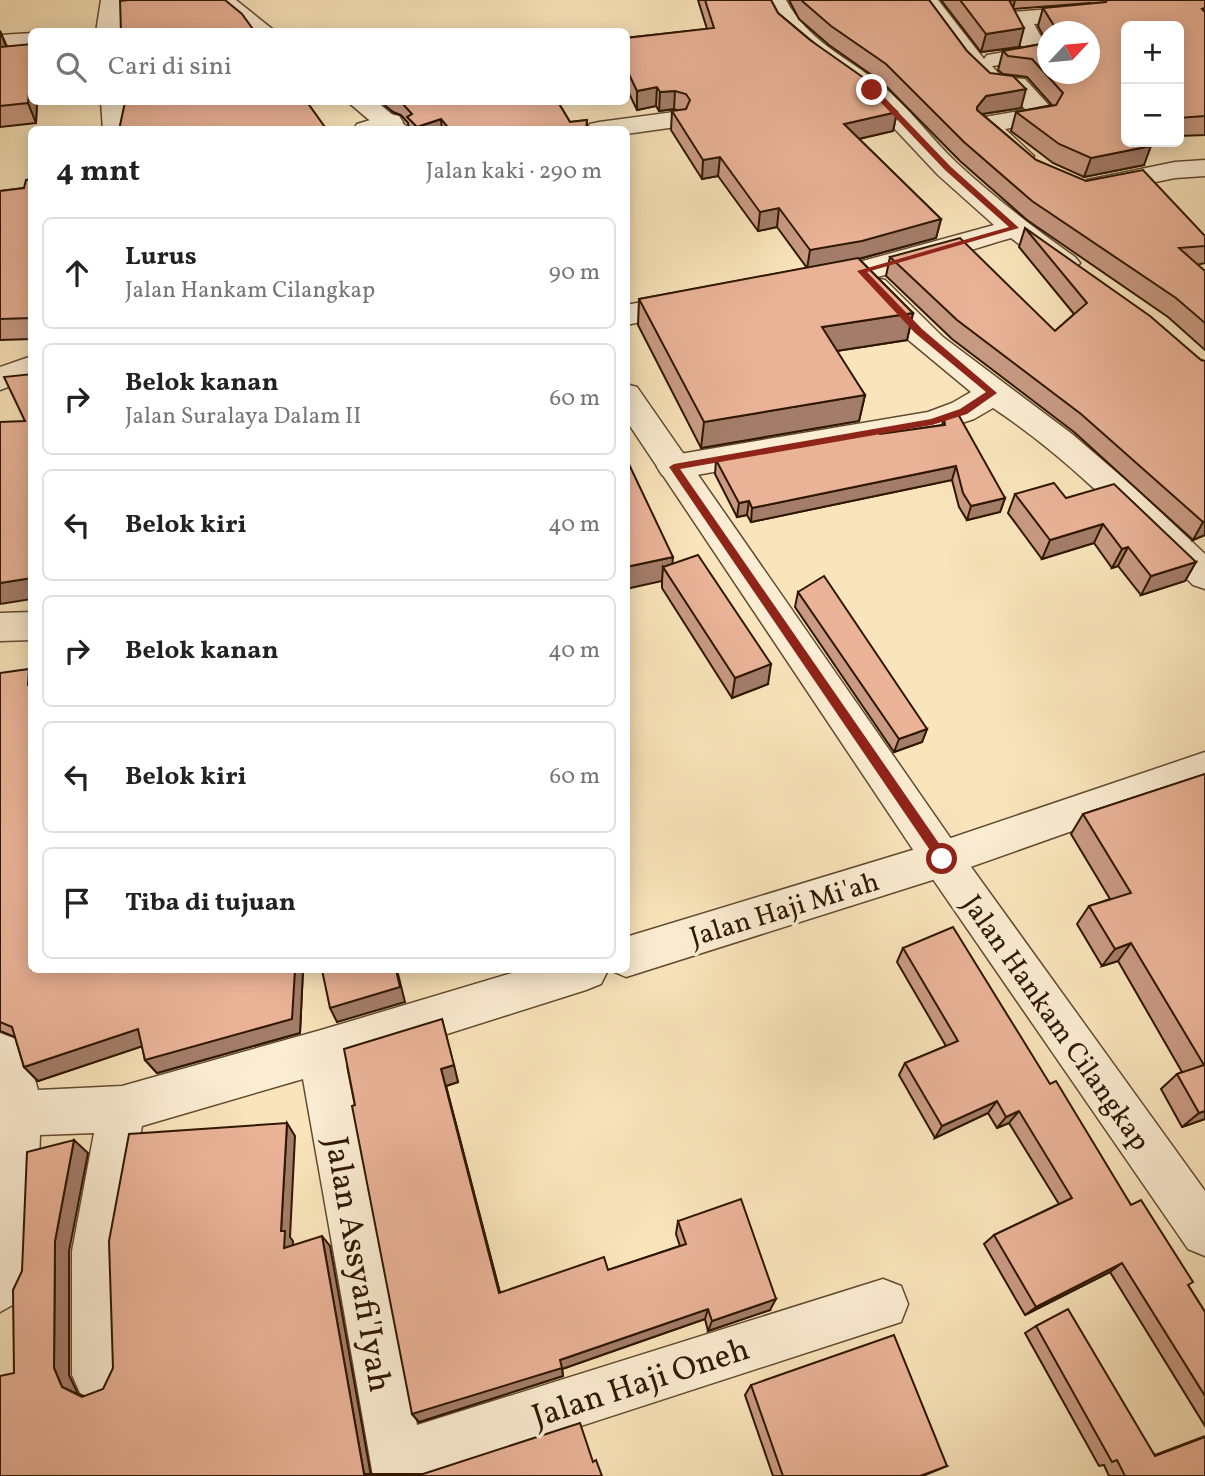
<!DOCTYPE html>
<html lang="id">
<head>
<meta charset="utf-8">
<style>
	body { margin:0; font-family:Vollkorn,serif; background:#f6f6f6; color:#222 }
	.controls { position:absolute; right:21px; top:21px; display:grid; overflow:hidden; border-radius:10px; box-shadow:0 4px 18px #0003 }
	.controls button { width:63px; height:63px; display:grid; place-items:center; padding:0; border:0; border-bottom:2px solid #e0e0e0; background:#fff; color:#222; font:35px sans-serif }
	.compass { position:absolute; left:1037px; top:21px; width:63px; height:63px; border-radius:50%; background:#fff; box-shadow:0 4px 18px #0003; rotate:64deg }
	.stop { position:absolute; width:21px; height:21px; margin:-16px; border:5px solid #8f2418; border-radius:50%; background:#fff }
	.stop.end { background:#8f2418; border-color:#fff; box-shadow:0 2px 7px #0008 }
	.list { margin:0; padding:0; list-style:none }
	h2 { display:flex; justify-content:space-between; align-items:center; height:91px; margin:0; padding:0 28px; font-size:30px }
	h2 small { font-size:23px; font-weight:400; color:#767676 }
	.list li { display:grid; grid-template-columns:46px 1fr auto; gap:21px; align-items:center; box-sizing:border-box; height:112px; margin:0 14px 14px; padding:0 14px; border:2px solid #e0e0e0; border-radius:10px }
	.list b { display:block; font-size:26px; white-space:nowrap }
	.list p { margin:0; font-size:23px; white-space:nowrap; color:#767676 }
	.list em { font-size:23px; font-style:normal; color:#767676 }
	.icon { flex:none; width:38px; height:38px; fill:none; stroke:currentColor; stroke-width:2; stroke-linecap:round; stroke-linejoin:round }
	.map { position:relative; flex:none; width:1205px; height:1476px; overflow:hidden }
	.search { position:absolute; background:#fff; box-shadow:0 4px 18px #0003; left:28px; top:28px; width:602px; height:77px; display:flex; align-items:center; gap:18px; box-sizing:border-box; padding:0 24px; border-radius:10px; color:#767676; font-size:26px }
	.panel { position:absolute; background:#fff; box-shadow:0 4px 18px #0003; left:28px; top:126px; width:602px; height:847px; border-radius:10px }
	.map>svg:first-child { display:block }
</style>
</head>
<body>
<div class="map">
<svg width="1205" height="1476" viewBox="0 0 1205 1476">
	<rect width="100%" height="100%" fill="#f9e4bb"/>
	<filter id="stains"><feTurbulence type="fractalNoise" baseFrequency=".00286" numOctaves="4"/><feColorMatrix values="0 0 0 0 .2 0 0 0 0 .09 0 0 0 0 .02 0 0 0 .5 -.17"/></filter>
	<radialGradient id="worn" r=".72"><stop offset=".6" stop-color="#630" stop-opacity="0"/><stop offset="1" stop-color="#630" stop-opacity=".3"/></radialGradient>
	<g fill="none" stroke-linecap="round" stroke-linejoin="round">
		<defs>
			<g id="minor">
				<path d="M762,0H786C808,41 845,56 880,84C909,107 931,139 958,164C995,198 1034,228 1075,257L1080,263L1075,269C1051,276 1029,251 1011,238C971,249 841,294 808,286L803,279L808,272L859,262L994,225L938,175L863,95L809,57L778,30Z"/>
				<path d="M914,0H938L984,59L987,55L1023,49L1007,19L1013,12L1091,6L1100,8L1103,13L1100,18L1091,20L1034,24L1048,49L1047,59L992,66L1002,77L1025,79L1055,112L1050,121L1005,129L1034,156L1031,162C1010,167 985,144 974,127L979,118L1026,110L1009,92L987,90L965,68Z"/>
				<polygon points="32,33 32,47 0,49 0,35"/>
				<polygon points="674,112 683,114 687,120 683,126 626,134 626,130 586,130 590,124 599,122"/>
				<polygon points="390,114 399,116 403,122 399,128 353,130 357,124"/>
				<polygon points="1205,160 1205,176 1175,178 1097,194 1087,192 1083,186 1087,180 1097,178 1175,162"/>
				<path d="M875,278L885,280L943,337L1072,434L1136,489L1205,554V589L1193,585C1130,522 1067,457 993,408L974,419L932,433L674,479L662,475L657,467L662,459L674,455L928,412L952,403L971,392L906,338L865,294L860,287L865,280Z"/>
				<polygon points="690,293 701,296 705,303 701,310 626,325 626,305"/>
				<polygon points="32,612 32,640 0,641 0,613"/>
				<polygon points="1205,752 1205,784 942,877 626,977 610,970 626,970 626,937 942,841"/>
				<polygon points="522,970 608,970 601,984 586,990 346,1066 417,1425 883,1279 901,1286 908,1304 901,1322 427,1476 373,1476 303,1079 142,1126 120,1251 124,1375 116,1393 98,1401 80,1393 72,1375 72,1251 94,1133 40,1135 35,1280 27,1297 0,1312 0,1033 24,1042 38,1090 122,1086 321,1030"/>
			</g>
			<g id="tertiary">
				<polygon points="101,0 125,0 120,32 96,32"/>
				<polygon points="209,0 236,0 276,32 248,32"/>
				<polygon points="101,102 127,102 129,130 103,130"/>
				<polygon points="348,102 377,102 411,130 381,130"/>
				<polygon points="32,356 32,378 0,390 0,367"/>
				<polygon points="626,384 637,387 956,846 1205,1191 1205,1256 1188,1249 928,872 626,420"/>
			</g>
		</defs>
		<!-- minor casing -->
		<use href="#minor" stroke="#624a2f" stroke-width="3"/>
		<!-- tertiary casing -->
		<use href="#tertiary" stroke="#624a2f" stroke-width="3"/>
		<!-- minor -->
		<use href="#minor" fill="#fbedd3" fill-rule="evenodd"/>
		<!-- tertiary -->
		<use href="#tertiary" fill="#fbedd3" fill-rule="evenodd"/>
	</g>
	<!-- wall -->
	<g fill="#c99a83" stroke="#2f1700" stroke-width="2">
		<polygon points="698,0 771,0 778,13 897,112 893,131 859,139 941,219 936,238 859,259 913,313 907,340 836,351 865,395 859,421 701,448 638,325 639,299 807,268 777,227 758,231 718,176 702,179 671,130 672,111 677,110 674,109 659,111 656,106 637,110 626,87 626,38 707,29"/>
		<polygon points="789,0 929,0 967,51 1021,108 982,114 1036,160 1205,236 1205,263 1197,265 1205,271 1205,350 1168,317 1027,220 960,161 883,83 829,45 799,19"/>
		<polygon points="941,0 1205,0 1205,135 1179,136 1179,26 1126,26 1126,142 1144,165 1084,177 1053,163 1011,131 1016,112 1052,105 1027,77 1003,74 998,70 1003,51 1047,43 1047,74 1089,32 1047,32 1047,43 1038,26 1043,8 1091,3 1014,9 1019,47 981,52"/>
		<polygon points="0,31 32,102 37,102 36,123 0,127"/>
		<polygon points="381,102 558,102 570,122 587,120 587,130 409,130 408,123 401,115 393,112"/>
		<polygon points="32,179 32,339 0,340 0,191 24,188"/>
		<polygon points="1025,228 1201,360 1205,361 1205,535 1193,540 1074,432 952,339 886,276 890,257 1055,331 1074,314 1019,247"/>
		<polygon points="944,419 1005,498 1000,512 967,520 959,507 952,480 751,522 747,515 737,517 715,474 716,460 942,425"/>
		<polygon points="626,458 672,564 768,684 732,698 662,588 662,581"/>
		<polygon points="1015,494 1066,498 1196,562 1185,581 1141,595 1118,566 1112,568 1094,543 1042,559 1008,513"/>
		<polygon points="798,592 927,729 922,742 894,752 795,607"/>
		<polygon points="0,673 32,970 303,970 300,1033 157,1073 145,1060 142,1046 38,1081 24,1067 15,1037 0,1031"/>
		<polygon points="1205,774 1205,1119 1182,1127 1161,1089 1177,1074 1182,1072 1118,961 1102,966 1077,924 1089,906 1110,899 1071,834 1083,814"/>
		<polygon points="903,948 1050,1084 1131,1205 1188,1285 1205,1312 1205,1426 1110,1272 1025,1315 984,1244 994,1235 1059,1204 1009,1123 997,1128 988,1113 935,1138 899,1075 905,1063 946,1046 897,962"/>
		<polygon points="442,1019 458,1082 446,1086 500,1293 608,1270 680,1246 676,1234 678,1221 770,1310 708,1331 705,1319 562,1369 563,1376 419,1422 412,1414"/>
		<polygon points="1036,1326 1155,1455 1205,1436 1205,1476 1109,1476 1104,1465 1099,1466 1025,1333"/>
		<polygon points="751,1385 947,1466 923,1476 773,1476 745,1395"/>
	</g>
	<!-- shaded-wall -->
	<g fill="#a47d6a" stroke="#2f1700" stroke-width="2">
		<polygon points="1009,0 1015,0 1013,9"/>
		<polygon points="1024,28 1019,47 981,52 986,34"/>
		<polygon points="0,31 8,51 0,53"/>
		<polygon points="32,60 32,102 37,102 36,123 28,103"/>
		<polygon points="657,87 656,106 637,110 637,91"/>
		<polygon points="1026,89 1021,108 982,114 972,125 977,107 986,96"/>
		<polygon points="675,91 674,109 659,111 660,92"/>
		<polygon points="897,112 893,131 841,143 844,124"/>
		<polygon points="441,119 442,130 417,130 417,127"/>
		<polygon points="1151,146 1144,165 1084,177 1091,158"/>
		<polygon points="720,157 718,176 702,179 703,160"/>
		<polygon points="779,208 777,227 758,231 760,212"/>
		<polygon points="941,219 936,238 858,259 807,269 810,250"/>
		<polygon points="913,313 907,340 817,354 822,327"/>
		<polygon points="865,395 859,421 701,448 704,422"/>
		<polygon points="956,466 952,480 751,522 752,508"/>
		<polygon points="1005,498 1000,512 967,520 971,506"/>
		<polygon points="749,501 747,515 737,517 739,503"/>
		<polygon points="1205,521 1205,535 1193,540 1203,522"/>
		<polygon points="1103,524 1094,543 1042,559 1050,540"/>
		<polygon points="1128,547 1118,566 1112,568 1122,549"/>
		<polygon points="673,557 671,579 663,567 662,581 626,589 626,567"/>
		<polygon points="1196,562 1185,581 1141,595 1151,576"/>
		<polygon points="32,578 32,599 0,604 0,583"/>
		<polygon points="771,664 768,684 732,698 735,678"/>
		<polygon points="29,669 32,673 32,692 28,685"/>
		<polygon points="927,729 922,742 894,752 899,739"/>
		<polygon points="1131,943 1118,961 1102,966 1115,949"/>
		<polygon points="295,970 303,970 300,1033 157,1073 145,1060"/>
		<polygon points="396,970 397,970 405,1002 337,1022 330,1008"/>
		<polygon points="138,1029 149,1044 38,1081 24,1067"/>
		<polygon points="454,1065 458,1082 446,1086 503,1304 441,1069"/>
		<polygon points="997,1101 988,1113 935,1138 942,1126"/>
		<polygon points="1019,1111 1009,1123 997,1128 1006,1117"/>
		<polygon points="1205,1111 1205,1119 1182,1127 1199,1113"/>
		<polygon points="287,1123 295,1136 290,1237 293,1241 292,1258 284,1248 281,1231"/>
		<polygon points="74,1140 88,1153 69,1251 69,1375 78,1394 97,1403 62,1387 54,1368 55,1241"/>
		<polygon points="322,1236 330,1246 371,1476 364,1474"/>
		<polygon points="1122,1263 1110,1272 1025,1315 1036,1307"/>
		<polygon points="776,1299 770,1310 708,1331 712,1321"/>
		<polygon points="708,1309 705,1319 562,1369 563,1376 419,1422 412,1414 560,1360"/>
	</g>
	<!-- building -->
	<g fill="#eab398" stroke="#2f1700" stroke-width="2">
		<polygon points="128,0 225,0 242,14 255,32 121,32 120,1"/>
		<polygon points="705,0 771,0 778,13 810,40 864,78 897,112 844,124 941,219 862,241 810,250 779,208 760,212 720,157 703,160 672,111 686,109 690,100 686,94 675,91 660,92 657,87 637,91 626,68 626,38 714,28"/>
		<polygon points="801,0 929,0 967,51 990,73 1013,76 1026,89 986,96 977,107 977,110 1036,160 1086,181 1143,170 1205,236 1205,246 1179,248 1205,271 1205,323 1176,298 1032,201 964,142 886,64 831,26"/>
		<polygon points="960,0 1009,0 1024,28 986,34"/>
		<polygon points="1107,0 1205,0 1205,8 1202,9 1205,12 1205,116 1179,118 1179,26 1126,26 1126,142 1147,142 1151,146 1091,158 1059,144 1016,112 1056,105 1063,93 1032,59 1008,56 1003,51 1047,43 1047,74 1089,74 1089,32 1055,32 1056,29 1043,8 1106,2"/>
		<polygon points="32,44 32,60 28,103 0,106 0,47"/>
		<polygon points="125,102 307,102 327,130 119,130"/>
		<polygon points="401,102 558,102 570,122 587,120 586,130 450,130 441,119 417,127 407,117 412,114"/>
		<polygon points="32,179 32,318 0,319 0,191 24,188 26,180"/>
		<polygon points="1025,228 1150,316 1201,360 1205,361 1205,521 1203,522 1081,414 957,320 890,257 960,238 1055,331 1087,303"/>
		<polygon points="858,258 913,313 822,327 865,395 704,422 639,299"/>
		<polygon points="32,374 32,578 0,583 0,422 25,421 4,377"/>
		<polygon points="958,414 1005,498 971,506 963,493 956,466 752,508 749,501 739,503 716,460 878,432 880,434 945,425 944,419"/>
		<polygon points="626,458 673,557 626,567"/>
		<polygon points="1054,483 1066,498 1114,484 1196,562 1151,576 1128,547 1122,549 1103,524 1050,540 1015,494"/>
		<polygon points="698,555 771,664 735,678 663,567"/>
		<polygon points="824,576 927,729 899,739 798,592"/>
		<polygon points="29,669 28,685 32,685 32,970 295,970 292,1019 145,1060 138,1029 24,1067 12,1027 0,1022 0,673"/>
		<polygon points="1205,774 1205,1111 1199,1113 1177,1074 1204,1065 1131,943 1115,949 1089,906 1131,893 1083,814"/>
		<polygon points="953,927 1050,1084 1056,1081 1131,1205 1141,1200 1193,1282 1188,1285 1205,1312 1205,1396 1122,1263 1036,1307 994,1235 1072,1198 1019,1111 1006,1117 997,1101 942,1126 905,1063 958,1041 903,948"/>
		<polygon points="322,970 396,970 400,987 330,1008"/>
		<polygon points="442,1019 454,1065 441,1069 499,1293 604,1257 608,1270 686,1244 678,1221 741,1199 776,1299 712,1321 708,1309 560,1360 562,1368 412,1414 352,1106 355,1105 344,1049"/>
		<polygon points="287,1123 281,1231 285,1231 284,1248 322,1236 364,1474 423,1474 580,1423 593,1462 596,1460 602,1476 0,1476 0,1376 14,1373 13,1290 22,1271 27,1152 74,1140 55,1241 54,1368 62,1387 82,1397 103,1389 113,1368 109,1241 129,1134"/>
		<polygon points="1068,1309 1155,1456 1205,1437 1205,1476 1125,1476 1117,1460 1112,1462 1036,1326"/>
		<polygon points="894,1335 947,1466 920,1476 783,1476 751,1385"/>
	</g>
	<!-- route -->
	<polygon fill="#8f2418" points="870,88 875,88 951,167 1019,228 867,272 922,329 997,393 967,414 932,425 680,469 947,855 948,859 942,864 938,862 669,467 674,464 931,419 960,409 986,392 915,333 857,271 1009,227 945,170 870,91"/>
	<g text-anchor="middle" stroke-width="7" stroke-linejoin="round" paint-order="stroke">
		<!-- street labels -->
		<g font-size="28" fill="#2f1700" stroke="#fbedd3">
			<text transform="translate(784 908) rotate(-17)" y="10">Jalan Haji Mi'ah</text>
			<text transform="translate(1057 1022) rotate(55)" y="10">Jalan Hankam Cilangkap</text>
		</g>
		<!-- near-street labels -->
		<g font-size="33" fill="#2f1700" stroke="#fbedd3">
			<text transform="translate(360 1264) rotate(80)" y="12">Jalan Assyafi'Iyah</text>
			<text transform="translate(640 1381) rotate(-18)" y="12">Jalan Haji Oneh</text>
		</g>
	</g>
	<rect width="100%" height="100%" filter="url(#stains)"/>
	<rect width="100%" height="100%" fill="url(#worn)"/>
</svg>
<div class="controls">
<button>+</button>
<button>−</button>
</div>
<svg class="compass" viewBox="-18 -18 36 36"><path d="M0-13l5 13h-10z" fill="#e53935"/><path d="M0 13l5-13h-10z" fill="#767676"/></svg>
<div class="stop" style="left:942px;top:859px"></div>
<div class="stop end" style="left:872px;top:90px"></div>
<div class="search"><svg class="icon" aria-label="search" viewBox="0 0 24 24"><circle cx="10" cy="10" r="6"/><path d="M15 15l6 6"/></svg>Cari di sini</div>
<section class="panel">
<h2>4 mnt<small>Jalan kaki · 290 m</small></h2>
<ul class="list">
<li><svg class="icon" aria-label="ahead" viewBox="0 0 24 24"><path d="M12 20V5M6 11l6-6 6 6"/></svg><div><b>Lurus</b><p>Jalan Hankam Cilangkap</p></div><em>90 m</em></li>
<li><svg class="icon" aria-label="right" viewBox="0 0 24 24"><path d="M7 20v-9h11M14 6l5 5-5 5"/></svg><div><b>Belok kanan</b><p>Jalan Suralaya Dalam II</p></div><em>60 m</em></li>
<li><svg class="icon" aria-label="left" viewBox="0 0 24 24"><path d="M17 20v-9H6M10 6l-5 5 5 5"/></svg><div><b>Belok kiri</b></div><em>40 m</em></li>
<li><svg class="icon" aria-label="right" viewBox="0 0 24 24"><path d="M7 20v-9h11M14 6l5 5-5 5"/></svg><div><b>Belok kanan</b></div><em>40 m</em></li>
<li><svg class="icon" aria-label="left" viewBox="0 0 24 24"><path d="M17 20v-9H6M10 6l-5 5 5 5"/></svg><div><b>Belok kiri</b></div><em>60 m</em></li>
<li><svg class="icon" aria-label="arrive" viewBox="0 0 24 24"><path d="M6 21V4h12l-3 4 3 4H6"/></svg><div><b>Tiba di tujuan</b></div></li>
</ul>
</section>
</div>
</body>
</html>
